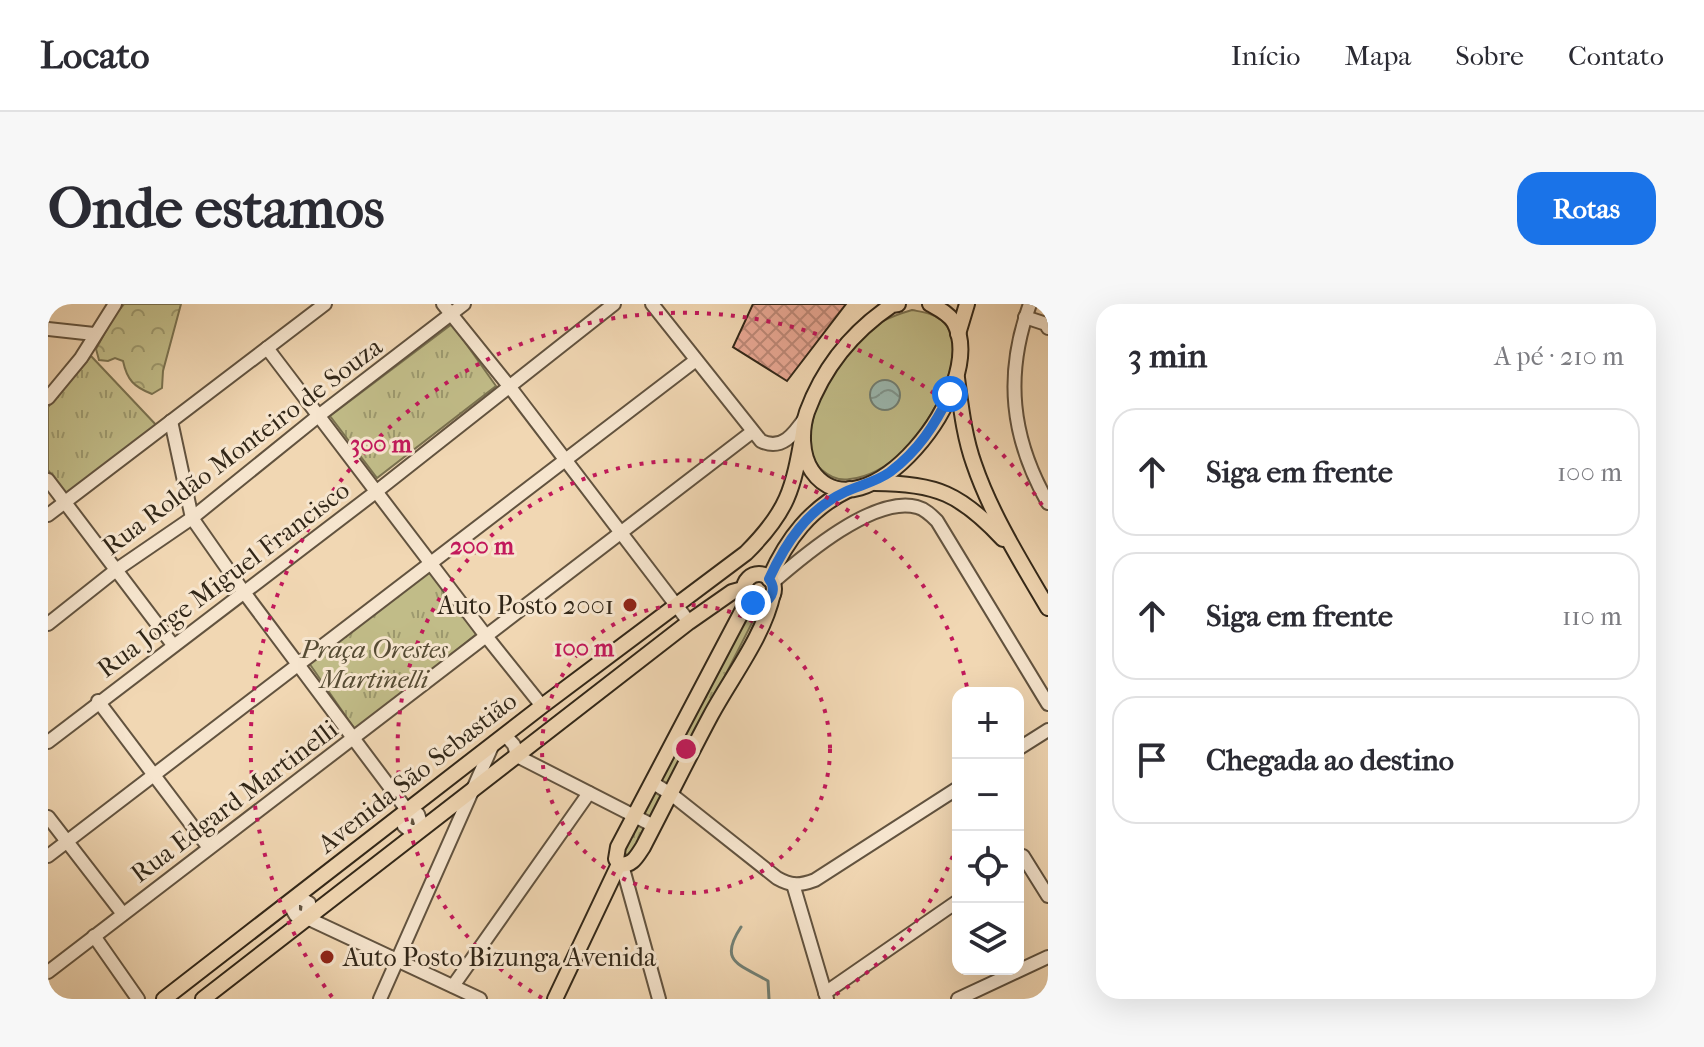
<!DOCTYPE html>
<html lang="pt">
<head>
<meta charset="utf-8">
<style>
	body { margin:0; font-family:"IM FELL French Canon",serif; background:#f7f7f7; color:#2b2b33 }
	.controls { position:absolute; right:24px; bottom:24px; display:grid; overflow:hidden; border-radius:16px; box-shadow:0 8px 32px #0002 }
	.controls button { width:72px; height:72px; display:grid; place-items:center; padding:0; border:0; border-bottom:2px solid #e1e1e2; background:#fff; color:#2b2b33; font:40px sans-serif }
	.stop { position:absolute; width:24px; height:24px; margin:-18px; border:6px solid #1a73e8; border-radius:50%; background:#fff }
	.stop.end { background:#1a73e8; border-color:#fff; box-shadow:0 2px 8px #0008 }
	.list { margin:0; padding:0; list-style:none }
	h2 { display:flex; justify-content:space-between; align-items:center; height:104px; margin:0; padding:0 32px; font-size:34px }
	h2 small { font-size:26px; font-weight:400; color:#7c7c81 }
	.list li { display:grid; grid-template-columns:52px 1fr auto; gap:24px; align-items:center; box-sizing:border-box; height:128px; margin:0 16px 16px; padding:0 16px; border:2px solid #e1e1e2; border-radius:24px }
	.list b { display:block; font-size:30px; white-space:nowrap }
	.list em { font-size:26px; font-style:normal; color:#7c7c81 }
	.icon { flex:none; width:44px; height:44px; fill:none; stroke:currentColor; stroke-width:2; stroke-linecap:round; stroke-linejoin:round }
	.map { position:relative; flex:none; width:1000px; height:695px; overflow:hidden; border-radius:24px }
	header { display:flex; align-items:center; gap:48px; box-sizing:border-box; height:112px; padding:0 40px; background:#fff; border-bottom:2px solid #e1e1e2 }
	header strong { font-size:38px }
	nav { display:flex; gap:44px; margin-inline-start:auto; font-size:28px }
	.intro { display:flex; align-items:center; justify-content:space-between; box-sizing:border-box; height:192px; padding:0 48px }
	h1 { margin:0; font-size:56px }
	.button { padding:20px 36px; border-radius:24px; background:#1a73e8; color:#fff; font-size:28px; font-weight:700 }
	main { display:flex; gap:48px; padding:0 48px }
	aside { flex:1; background:#fff; border-radius:24px; box-shadow:0 8px 32px #0002 }
	.map>svg:first-child { display:block }
</style>
</head>
<body>
<header>
<strong>Locato</strong>
<nav><a>Início</a><a>Mapa</a><a>Sobre</a><a>Contato</a></nav>
</header>
<div class="intro"><h1>Onde estamos</h1><a class="button">Rotas</a></div>
<main>
<div class="map">
<svg width="1000" height="695" viewBox="0 0 1000 695">
	<defs>
		<pattern id="forest-crowns" width="20" height="18" patternUnits="userSpaceOnUse" patternTransform="scale(2)"><rect width="20" height="18" fill="#c1bc88"/><path d="M2 6a3 3 0 1 1 6 0M12 15a3 3 0 1 1 6 0" fill="none" stroke="#9d996e"/></pattern>
		<pattern id="park-tufts" width="24" height="20" patternUnits="userSpaceOnUse" patternTransform="scale(2)"><rect width="24" height="20" fill="#c1bc88"/><path d="M3 7l-1-3M5 7V3M7 7l1-3M15 17l-1-3M17 17v-4M19 17l1-3" fill="none" stroke="#9d996e"/></pattern>
		<pattern id="water-waves" width="16" height="10" patternUnits="userSpaceOnUse" patternTransform="scale(2)"><rect width="16" height="10" fill="#9bb9b1"/><path d="M0 5q4-4 8 0t8 0" fill="none" stroke="#7f968f"/></pattern>
		<pattern id="building-cross-hatch" width="8" height="8" patternUnits="userSpaceOnUse" patternTransform="scale(2)"><rect width="8" height="8" fill="#e8a793"/><path d="M0 0l8 8M0 8l8-8" fill="none" stroke="#bd8877"/></pattern>
	</defs>
	<rect width="100%" height="100%" fill="#f1d7b3"/>
	<filter id="stains"><feTurbulence type="fractalNoise" baseFrequency=".0025" numOctaves="4"/><feColorMatrix values="0 0 0 0 .2 0 0 0 0 .09 0 0 0 0 .02 0 0 0 .5 -.17"/></filter>
	<radialGradient id="worn" r=".72"><stop offset=".6" stop-color="#630" stop-opacity="0"/><stop offset="1" stop-color="#630" stop-opacity=".3"/></radialGradient>
	<!-- grass -->
	<path fill="#c1bc88" stroke="#7a7250" stroke-width="2" d="M864,6C874,8 885,9 893,16C928,44 879,124 856,147C842,160 822,173 802,175C792,177 782,173 774,166C740,134 788,54 815,30C828,18 847,11 864,6Z"/>
	<!-- forest -->
	<path fill="url(#forest-crowns)" stroke="#7a7250" stroke-width="2" d="M76,0H133L115,67L114,84L104,90C86,83 79,76 75,57L67,54L60,57L51,56L48,45L66,12Z"/>
	<!-- park -->
	<g fill="url(#park-tufts)" stroke="#7a7250" stroke-width="2">
		<polygon points="404,20 448,82 329,174 282,112"/>
		<polygon points="43,52 110,123 20,192 0,166 0,103"/>
		<polygon points="383,265 431,328 308,427 261,359"/>
		<polygon points="698,311 706,315 585,552 581,554 576,548 586,526"/>
	</g>
	<!-- water -->
	<circle fill="url(#water-waves)" stroke="#717f74" stroke-width="2" cx="837" cy="91" r="15"/>
	<g fill="none" stroke-linecap="round" stroke-linejoin="round">
		<!-- stream -->
		<path stroke="#717f74" stroke-width="3" d="M693,623C670,658 691,660 720,677L721,695"/>
	</g>
	<!-- building -->
	<polygon fill="url(#building-cross-hatch)" stroke="#322718" stroke-width="2" points="705,0 798,0 739,77 685,43"/>
	<g fill="none" stroke-linecap="round" stroke-linejoin="round">
		<defs>
			<g id="minor">
				<polyline points="395,0 461,82 641,318"/>
				<path d="M604,0L713,137C734,147 746,130 757,114"/>
				<path d="M982,0C956,71 963,134 1000,199"/>
				<polyline points="977,13 998,20 1000,24"/>
				<polyline points="0,25 46,30"/>
				<polyline points="219,44 438,332 494,402"/>
				<polyline points="0,94 33,54 67,0"/>
				<polyline points="123,117 144,214 195,287 359,506"/>
				<polyline points="0,176 125,341"/>
				<polyline points="0,211 277,0"/>
				<path d="M724,279C754,253 826,191 869,203C877,205 883,211 889,217L1000,400"/>
				<polyline points="0,320 68,266 144,214 269,113 416,0"/>
				<polyline points="50,397 161,544"/>
				<polyline points="457,431 466,441 469,452 606,522"/>
				<polyline points="0,438 329,187 566,0"/>
				<polyline points="970,445 1000,426"/>
				<path d="M605,479L623,490L729,574C743,582 751,582 767,576L910,484"/>
				<polygon points="359,506 370,510 373,519 371,527 362,527 356,522"/>
				<polyline points="0,513 75,610"/>
				<polyline points="0,552 648,56"/>
				<polyline points="970,556 975,552 1000,592"/>
				<polyline points="574,561 611,695"/>
				<polyline points="745,580 779,695"/>
				<polyline points="259,614 261,599 254,595 245,595 245,607 248,612 259,614 432,695"/>
				<polyline points="46,632 90,695"/>
				<polyline points="0,668 704,128"/>
				<polyline points="405,682 541,489"/>
				<polyline points="777,689 910,597"/>
				<polyline points="332,695 445,440"/>
				<polyline points="910,695 1000,653"/>
			</g>
			<g id="major">
				<path d="M850,0L844,1C804,28 776,62 759,108C753,126 753,151 764,167C814,239 942,85 906,18C900,9 891,5 882,0"/>
				<polyline points="910,30 919,0"/>
				<path d="M909,74C913,103 916,132 926,160C943,210 973,258 1000,304"/>
				<path d="M827,179C888,179 913,190 955,235"/>
				<circle cx="711" cy="285" r="15"/>
				<path d="M721,275C739,235 762,204 802,185"/>
				<path d="M571,560C584,563 589,552 595,543C618,499 640,454 663,411C684,372 716,332 725,289"/>
				<path d="M116,695L494,402L698,249C740,207 745,186 755,129"/>
				<polyline points="155,695 641,318 684,288 695,285"/>
				<polyline points="507,695 571,560 568,555 570,543 700,296"/>
			</g>
		</defs>
		<!-- minor casing -->
		<use href="#minor" stroke="#62533f" stroke-width="16"/>
		<!-- major casing -->
		<use href="#major" stroke="#322718" stroke-width="18"/>
		<!-- minor -->
		<use href="#minor" stroke="#f6e5ce" stroke-width="12"/>
		<!-- major -->
		<use href="#major" stroke="#f1d7b3" stroke-width="14"/>
	</g>
	<g fill="none" stroke-linecap="round" stroke-linejoin="round">
		<!-- route -->
		<path stroke="#1a73e8" stroke-width="10" d="M705,299H715C725,294 728,284 721,275C738,238 760,205 797,188C812,181 828,178 842,168C870,147 887,121 902,90"/>
	</g>
	<!-- distance rings -->
	<g fill="none" stroke="#c2185b" stroke-width="4" stroke-dasharray="4 8">
		<circle cx="638" cy="445" r="144"/>
		<path d="M909 541A288 288 0 0 1 782 694M494 694A288 288 0 1 1 920 388"/>
		<path d="M284 693A432 432 0 1 1 998 207"/>
	</g>
	<!-- markers -->
	<g fill="#8f2418" stroke="#f6e5ce" stroke-width="3">
		<circle cx="582" cy="301" r="8"/>
		<circle cx="279" cy="653" r="8"/>
	</g>
	<g text-anchor="middle" stroke-width="6" stroke-linejoin="round" paint-order="stroke">
		<!-- street labels -->
		<g font-size="26" fill="#322718" stroke="#f6e5ce">
			<text transform="translate(194 142) rotate(-37)" y="9">Rua Roldão Monteiro de Souza</text>
			<text transform="translate(175 275) rotate(-37)" y="9">Rua Jorge Miguel Francisco</text>
			<text transform="translate(369 468) rotate(-38)" y="9">Avenida São Sebastião</text>
			<text transform="translate(186 497) rotate(-37)" y="9">Rua Edgard Martinelli</text>
		</g>
		<!-- poi labels -->
		<g font-size="26" fill="#322718" stroke="#f6e5ce" text-anchor="end">
			<text x="566" y="310">Auto Posto 2001</text>
			<text x="295" y="662" text-anchor="start">Auto Posto Bizunga Avenida</text>
		</g>
		<!-- park labels -->
		<g font-size="26" font-style="italic" fill="#564c34" stroke="#f6e5ce">
			<text x="326" y="354">Praça Orestes<tspan x="326" dy="30">Martinelli</tspan></text>
		</g>
	</g>
	<circle cx="638" cy="445" r="12" fill="#c2185b" stroke="#f6e5ce" stroke-width="4"/>
	<g font-size="24" text-anchor="middle" font-weight="bold" fill="#c2185b" stroke="#f6e5ce" stroke-width="6" stroke-linejoin="round" paint-order="stroke">
		<text x="333" y="148">300 m</text>
		<text x="434" y="250">200 m</text>
		<text x="536" y="352">100 m</text>
	</g>
	<rect width="100%" height="100%" filter="url(#stains)"/>
	<rect width="100%" height="100%" fill="url(#worn)"/>
</svg>
<div class="controls">
<button>+</button>
<button>−</button>
<button><svg class="icon" aria-label="locate" viewBox="0 0 24 24"><circle cx="12" cy="12" r="6"/><path d="M12 2v4M12 18v4M2 12h4M18 12h4"/></svg></button>
<button><svg class="icon" aria-label="layers" viewBox="0 0 24 24"><path d="M12 4l9 5-9 5-9-5zM3 14l9 5 9-5"/></svg></button>
</div>
<div class="stop" style="left:902px;top:90px"></div>
<div class="stop end" style="left:705px;top:299px"></div>
</div>
<aside>
<h2>3 min<small>A pé · 210 m</small></h2>
<ul class="list">
<li><svg class="icon" aria-label="ahead" viewBox="0 0 24 24"><path d="M12 20V5M6 11l6-6 6 6"/></svg><div><b>Siga em frente</b></div><em>100 m</em></li>
<li><svg class="icon" aria-label="ahead" viewBox="0 0 24 24"><path d="M12 20V5M6 11l6-6 6 6"/></svg><div><b>Siga em frente</b></div><em>110 m</em></li>
<li><svg class="icon" aria-label="arrive" viewBox="0 0 24 24"><path d="M6 21V4h12l-3 4 3 4H6"/></svg><div><b>Chegada ao destino</b></div></li>
</ul>
</aside>
</main>
</body>
</html>
